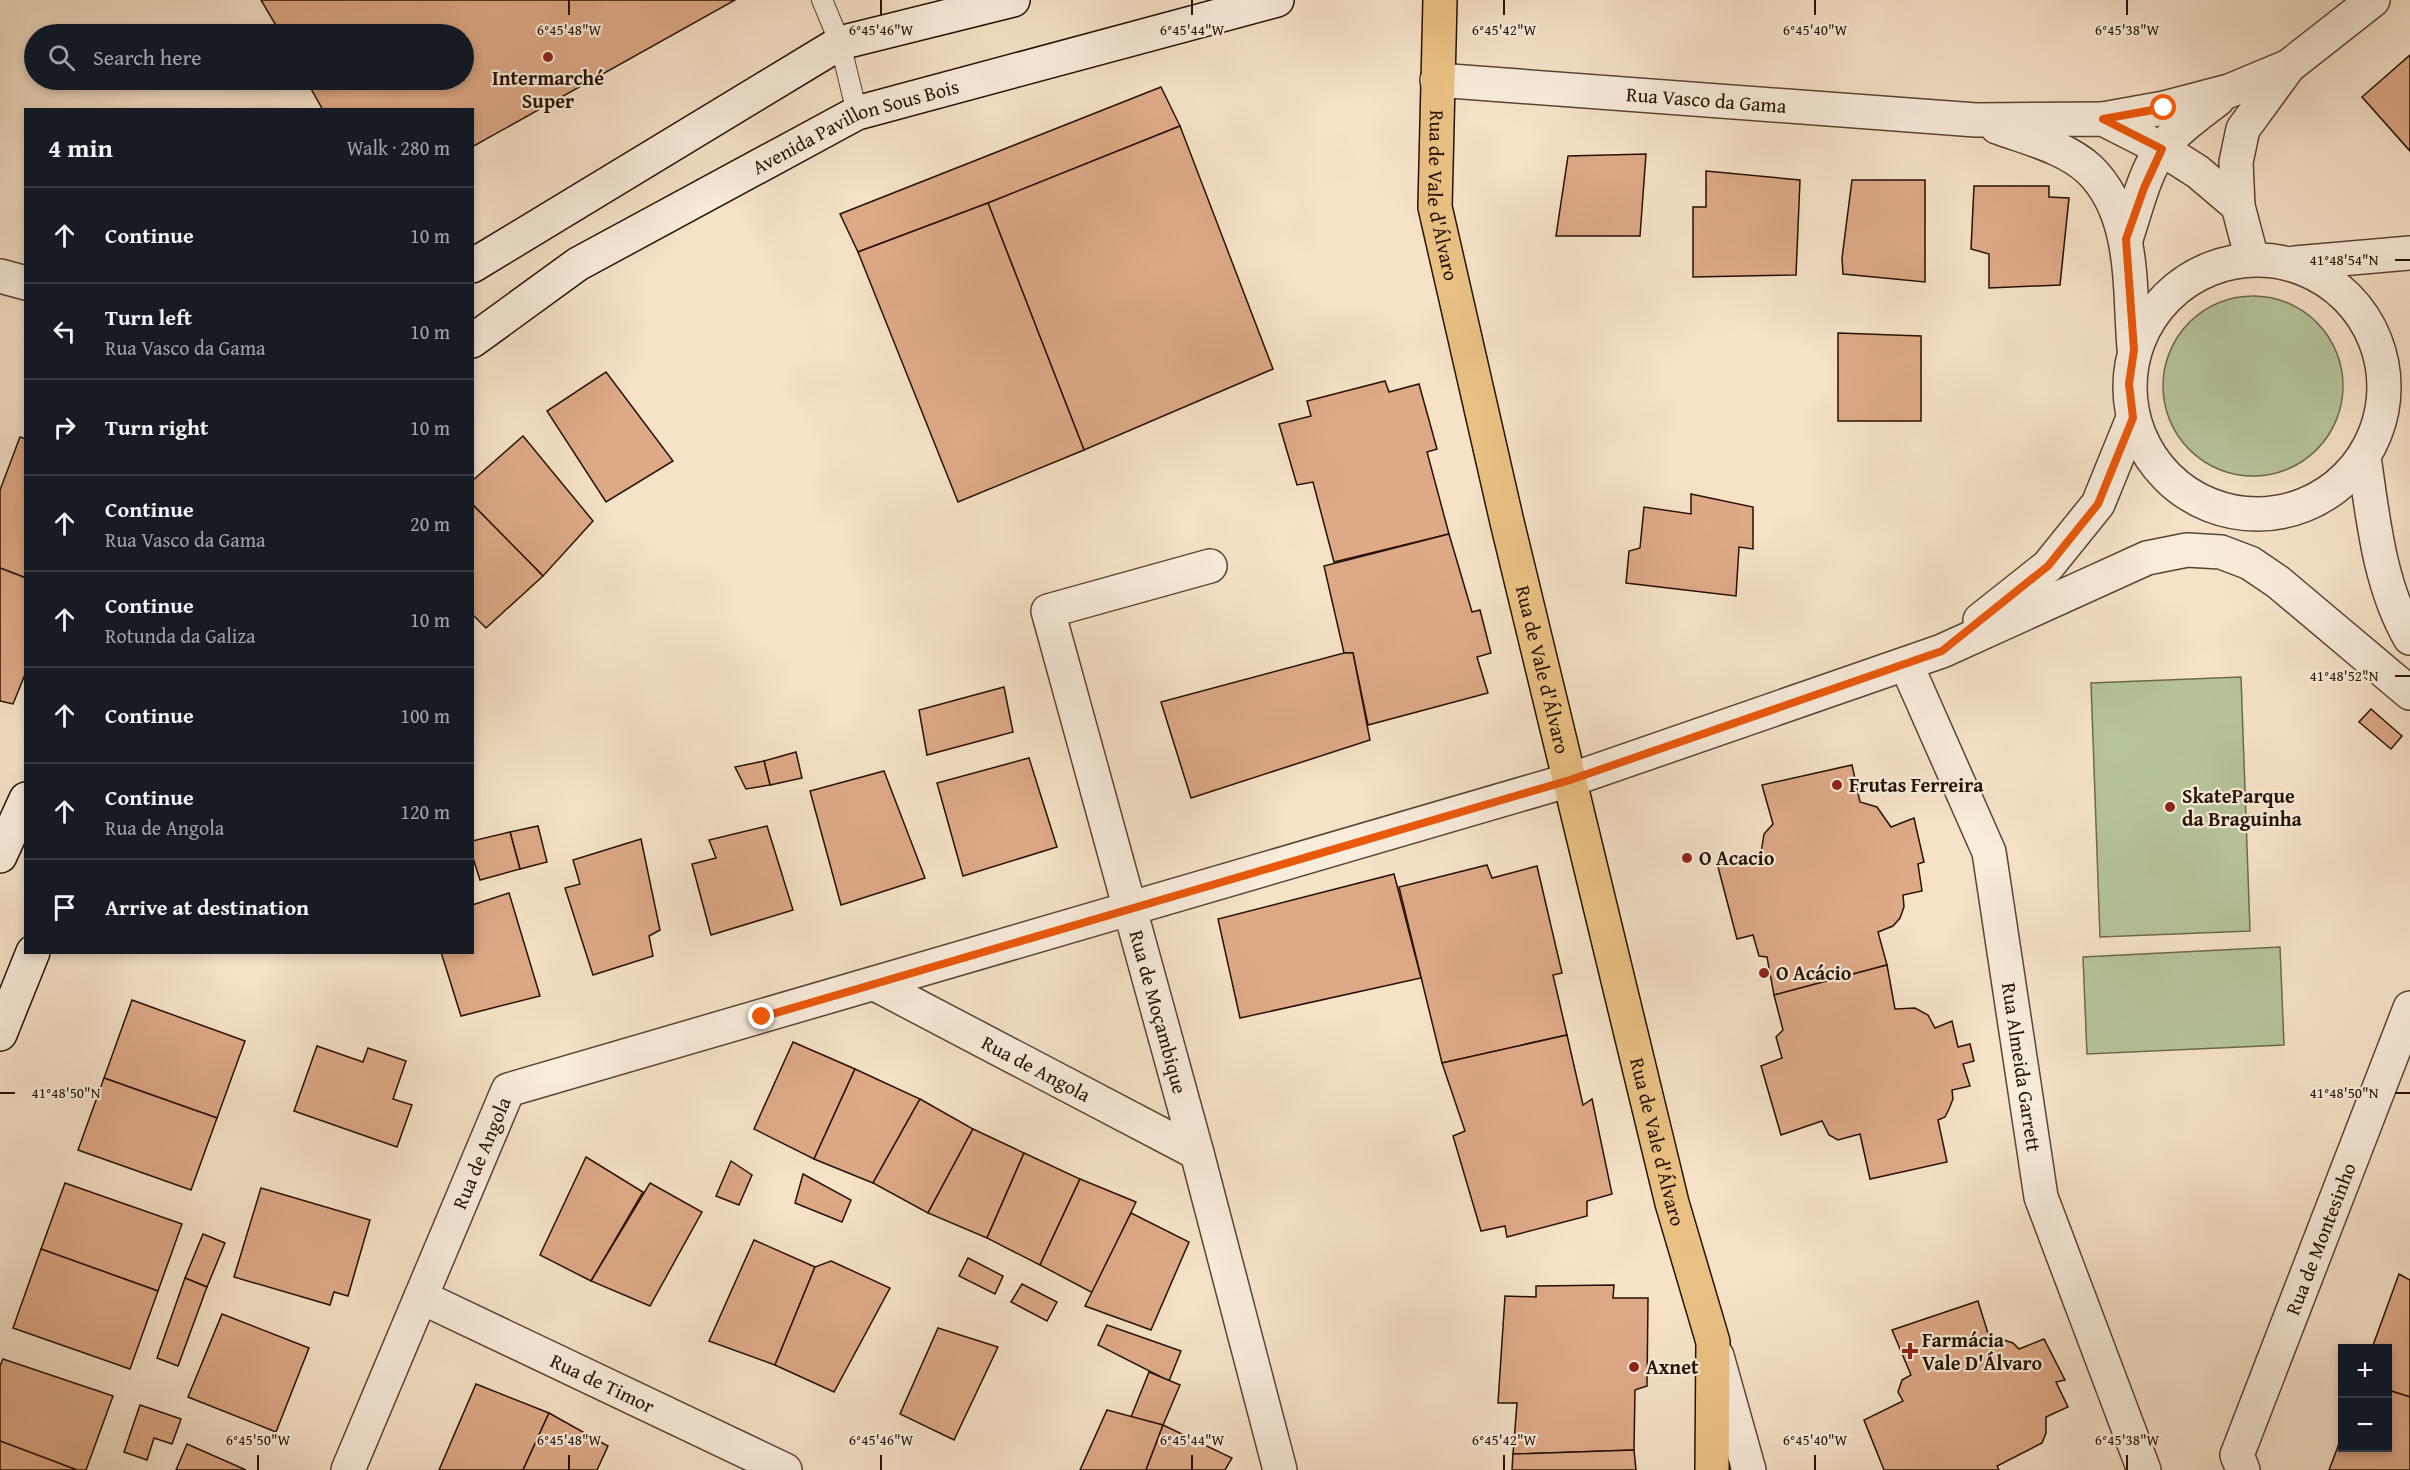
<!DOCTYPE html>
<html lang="en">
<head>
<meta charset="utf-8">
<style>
	body { margin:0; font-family:"Gentium Book Plus",serif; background:#20242c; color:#f1f3f6 }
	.controls { position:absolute; right:18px; bottom:18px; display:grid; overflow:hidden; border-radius:0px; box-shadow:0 3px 9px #0003 }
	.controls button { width:54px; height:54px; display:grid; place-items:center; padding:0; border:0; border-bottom:2px solid #363941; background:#171b24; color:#f1f3f6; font:30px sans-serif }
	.stop { position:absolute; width:18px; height:18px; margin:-14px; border:4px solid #ea580c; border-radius:50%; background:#fff }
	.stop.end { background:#ea580c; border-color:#fff; box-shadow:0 2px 6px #0008 }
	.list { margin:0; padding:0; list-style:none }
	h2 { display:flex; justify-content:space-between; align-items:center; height:78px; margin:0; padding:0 24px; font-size:26px }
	h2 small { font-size:20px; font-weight:400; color:#9ea1a6 }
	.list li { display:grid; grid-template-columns:39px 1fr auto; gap:18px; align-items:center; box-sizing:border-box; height:96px; padding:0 24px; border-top:2px solid #363941 }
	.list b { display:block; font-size:22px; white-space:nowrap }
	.list p { margin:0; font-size:20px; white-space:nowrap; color:#9ea1a6 }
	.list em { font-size:20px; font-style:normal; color:#9ea1a6 }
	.icon { flex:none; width:33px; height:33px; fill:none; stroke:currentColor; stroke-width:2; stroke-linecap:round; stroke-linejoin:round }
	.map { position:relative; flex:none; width:2410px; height:1470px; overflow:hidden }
	.search { position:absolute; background:#171b24; box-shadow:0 3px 9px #0003; left:24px; top:24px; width:450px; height:66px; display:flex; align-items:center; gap:15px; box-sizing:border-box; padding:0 21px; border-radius:33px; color:#9ea1a6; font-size:22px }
	.panel { position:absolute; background:#171b24; box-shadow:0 3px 9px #0003; left:24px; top:108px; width:450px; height:846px; border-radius:0px }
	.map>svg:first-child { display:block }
</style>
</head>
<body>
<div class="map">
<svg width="2410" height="1470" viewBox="0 0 2410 1470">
	<rect width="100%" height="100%" fill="#f5e2c7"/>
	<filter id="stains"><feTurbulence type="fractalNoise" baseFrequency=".00333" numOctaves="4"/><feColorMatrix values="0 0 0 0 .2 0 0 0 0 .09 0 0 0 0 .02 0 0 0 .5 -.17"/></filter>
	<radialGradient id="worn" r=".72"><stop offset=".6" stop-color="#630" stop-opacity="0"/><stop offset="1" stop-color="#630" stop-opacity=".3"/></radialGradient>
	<!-- green -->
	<g fill="#b6c49a" stroke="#6e6a4d" stroke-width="1.5">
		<circle cx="2253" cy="386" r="90"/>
		<polygon points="2241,677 2250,931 2100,937 2091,683"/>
		<polygon points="2280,947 2284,1045 2087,1054 2083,957"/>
	</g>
	<!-- building -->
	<g fill="#dea987" stroke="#261100" stroke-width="1.5">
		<polygon points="261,0 735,0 472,147 472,110 323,110 306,80 464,80 464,34 281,34"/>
		<polygon points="2410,55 2410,151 2362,97"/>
		<polygon points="1161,87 1180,126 988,203 858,252 840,214"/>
		<polygon points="1180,126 1273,369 1084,450 988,203"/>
		<polygon points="1646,154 1640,236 1556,236 1568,156"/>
		<polygon points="1706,171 1800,180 1796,275 1693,277 1693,207 1706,207"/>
		<polygon points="1852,180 1925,180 1925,282 1843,274 1842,258"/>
		<polygon points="1974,186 2049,186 2049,197 2069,198 2060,285 1989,288 1989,254 1971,249"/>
		<polygon points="988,203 1084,450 958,502 858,252"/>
		<polygon points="1838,333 1921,336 1921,421 1838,421"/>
		<polygon points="606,372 673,461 606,502 547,411"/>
		<polygon points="1385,381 1389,392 1419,384 1437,449 1427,452 1449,534 1334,562 1313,482 1297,485 1279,424 1311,416 1307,401"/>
		<polygon points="523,436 593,521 543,576 472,504 472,481"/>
		<polygon points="20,437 26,439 26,578 0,568 0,490"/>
		<polygon points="1691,494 1753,507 1753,549 1739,547 1736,596 1626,583 1629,551 1640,548 1644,507 1691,514"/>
		<polygon points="472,504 543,576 486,628 472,614"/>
		<polygon points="1449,534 1472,612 1480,610 1491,653 1477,657 1488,693 1368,725 1353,653 1344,653 1324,566"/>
		<polygon points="0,568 26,578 26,672 13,704 0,701"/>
		<polygon points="1344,653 1353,653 1370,740 1191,798 1161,702"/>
		<polygon points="1004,687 1013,732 927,755 919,710"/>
		<polygon points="2371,709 2402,736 2391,749 2359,722"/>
		<polygon points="796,752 802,778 770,785 764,761"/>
		<polygon points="1029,758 1057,847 963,876 937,783"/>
		<polygon points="764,761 770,785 746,789 735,767"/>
		<polygon points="1852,765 1860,802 1877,807 1891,827 1914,818 1924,862 1918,864 1922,891 1903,895 1904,907 1900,918 1893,926 1878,932 1887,965 1774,995 1767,957 1759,956 1753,935 1737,939 1717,863 1761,853 1764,834 1773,824 1762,785"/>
		<polygon points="884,771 925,878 841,905 810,791"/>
		<polygon points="538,826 547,862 520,869 510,832"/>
		<polygon points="767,826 793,910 711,935 692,864 716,858 709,840"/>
		<polygon points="510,832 520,869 480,880 472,855 472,841"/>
		<polygon points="641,839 660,930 649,936 653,956 593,975 565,888 580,884 573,860"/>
		<polygon points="1487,865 1492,878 1537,866 1562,973 1553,975 1567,1035 1442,1063 1399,887"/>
		<polygon points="1394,874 1421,978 1240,1018 1218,919"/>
		<polygon points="509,893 540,996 461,1016 441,952 472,952 472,905"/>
		<polygon points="1887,965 1895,1009 1915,1008 1928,1015 1935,1028 1952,1021 1958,1047 1970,1044 1974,1061 1963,1064 1970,1086 1952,1090 1953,1099 1949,1109 1945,1117 1938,1120 1947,1162 1870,1179 1860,1134 1838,1140 1829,1135 1822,1121 1781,1135 1761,1066 1782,1058 1776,1037 1783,1030 1774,995"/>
		<polygon points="132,1000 245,1041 217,1118 104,1078"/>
		<polygon points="1567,1035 1583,1105 1592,1099 1612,1194 1587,1201 1587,1216 1507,1237 1505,1226 1481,1231 1453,1136 1465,1131 1442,1063"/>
		<polygon points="793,1042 855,1069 814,1159 754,1129"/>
		<polygon points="317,1046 363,1062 368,1048 406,1061 393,1099 412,1105 397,1147 294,1111"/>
		<polygon points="855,1069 920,1099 873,1183 814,1159"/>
		<polygon points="104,1078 217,1118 191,1190 78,1150"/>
		<polygon points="920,1099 973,1129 928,1213 873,1183"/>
		<polygon points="973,1129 1024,1153 987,1238 928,1213"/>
		<polygon points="1024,1153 1080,1179 1040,1265 987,1238"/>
		<polygon points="586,1157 643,1192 591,1281 540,1255"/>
		<polygon points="731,1161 752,1175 739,1205 716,1196"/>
		<polygon points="803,1174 851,1200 842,1222 795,1203"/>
		<polygon points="1080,1179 1136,1202 1093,1293 1040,1265"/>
		<polygon points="65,1183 182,1224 158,1291 41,1249"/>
		<polygon points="650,1183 702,1212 650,1306 591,1281"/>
		<polygon points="261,1188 370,1220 348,1296 334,1292 330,1305 234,1277"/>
		<polygon points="1131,1213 1189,1242 1151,1330 1085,1306"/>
		<polygon points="203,1234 225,1243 207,1287 185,1278"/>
		<polygon points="754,1240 815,1267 775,1365 709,1341"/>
		<polygon points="41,1249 158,1291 130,1369 13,1328"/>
		<polygon points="968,1258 1003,1276 995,1294 959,1276"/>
		<polygon points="831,1261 890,1288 834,1392 775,1365 815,1267"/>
		<polygon points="2399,1274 2410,1280 2410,1397 2388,1390 2388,1348 2372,1348"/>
		<polygon points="185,1278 207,1287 178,1366 157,1358"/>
		<polygon points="1022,1284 1057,1302 1047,1321 1011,1302"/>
		<polygon points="1614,1285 1613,1298 1648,1298 1647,1386 1635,1390 1634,1450 1513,1454 1517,1403 1498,1403 1505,1296 1536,1297 1536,1286"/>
		<polygon points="1978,1301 1990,1340 2004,1340 2013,1343 2019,1349 2044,1339 2065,1380 2056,1382 2068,1407 2046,1417 2046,1433 2042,1443 1997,1466 1999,1470 1884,1470 1864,1420 1903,1401 1898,1392 1902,1380 1911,1375 1892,1330"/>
		<polygon points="222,1314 309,1348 276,1432 188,1397"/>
		<polygon points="1107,1325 1181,1351 1169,1381 1098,1345"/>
		<polygon points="938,1328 998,1347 954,1440 900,1414"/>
		<polygon points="3,1359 113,1396 86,1470 77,1470 0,1441 0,1366"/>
		<polygon points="1149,1372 1180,1385 1163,1425 1131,1417"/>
		<polygon points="476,1384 549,1413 523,1470 439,1470"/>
		<polygon points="2388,1390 2410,1397 2410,1470 2329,1470 2342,1436 2342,1448 2388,1448"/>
		<polygon points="140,1405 181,1419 172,1444 154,1438 147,1460 124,1452"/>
		<polygon points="1107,1410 1163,1425 1146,1470 1080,1470"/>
		<polygon points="549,1413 608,1446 597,1470 523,1470"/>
		<polygon points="1163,1425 1232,1458 1225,1470 1146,1470"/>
		<polygon points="0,1441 77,1470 0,1470"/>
		<polygon points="187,1444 246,1470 176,1470"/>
		<polygon points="1634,1450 1636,1470 1512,1470 1513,1454"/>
	</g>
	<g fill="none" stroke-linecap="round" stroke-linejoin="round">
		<defs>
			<polyline id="lane" points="822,0 840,43 857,113"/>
			<g id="street">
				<path id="s1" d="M1437,80L1976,120L2103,119L2162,149L2198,172L2238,206L2252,259"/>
				<polyline points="2103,119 2164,108 2229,91 2289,66 2373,0"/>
				<path d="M1997,127C2027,138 2065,147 2089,169C2136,214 2129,288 2134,348"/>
				<polyline points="2238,206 2236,162 2243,129 2289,66"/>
				<path d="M2126,239C2136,210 2144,173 2162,148C2177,129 2199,114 2218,99"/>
				<circle cx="2257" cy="387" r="127"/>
				<polyline points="2295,263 2410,253"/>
				<polyline points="0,276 26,283"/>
				<path d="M2364,457C2373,518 2379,584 2410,638"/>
				<path id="s2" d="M1210,566L1048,611L1197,1153L1280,1470"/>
				<polyline points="1980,620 2048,566 2098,504 2133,418"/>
				<path id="s3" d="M1906,664L1989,852L2041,1197L2144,1470"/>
				<path id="s4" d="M875,984L1197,1153"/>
				<path id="s5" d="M421,1297L785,1470"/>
				<polyline points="1717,1356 1749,1470"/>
				<path id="s6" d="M348,1470L508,1090L1570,780L1942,651L2147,558L2187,550L2221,552L2250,563L2278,582L2410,693"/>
				<path id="s7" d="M2243,1470L2237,1455L2410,1008"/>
			</g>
			<g id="secondary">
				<polyline points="472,266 840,43 1013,0"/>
				<path id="s8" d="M472,341L578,264L857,113L1277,0"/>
				<polyline points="0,856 26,799"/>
				<polyline points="0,1034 33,952"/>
			</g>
			<g id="primary">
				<path id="s9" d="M1440,0L1435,207L1507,522L1672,1203L1713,1342L1712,1470"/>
			</g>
		</defs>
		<!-- lane casing -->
		<use href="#lane" stroke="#5a4532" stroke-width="22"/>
		<!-- street casing -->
		<use href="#street" stroke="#5a4532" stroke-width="36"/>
		<!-- secondary casing -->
		<use href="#secondary" stroke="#261100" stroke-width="36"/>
		<!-- primary casing -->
		<use href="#primary" stroke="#261100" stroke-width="36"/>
		<!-- lane -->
		<use href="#lane" stroke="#f8ecdb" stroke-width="20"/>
		<!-- street -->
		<use href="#street" stroke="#f8ecdb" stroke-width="33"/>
		<!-- secondary -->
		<use href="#secondary" stroke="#f8ecdb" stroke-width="33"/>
		<!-- primary -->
		<use href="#primary" stroke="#eac184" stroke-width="33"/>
	</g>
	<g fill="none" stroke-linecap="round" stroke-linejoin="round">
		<!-- route -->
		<polyline stroke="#ea580c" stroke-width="8" points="762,1017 1570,780 1942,651 2048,566 2098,504 2133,418 2129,384 2134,350 2126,239 2144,188 2162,149 2103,119 2164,108"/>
	</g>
	<!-- ticks -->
	<path fill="none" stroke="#261100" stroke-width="2" d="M569,0V15M881,0V15M1192,0V15M1504,0V15M1815,0V15M2127,0V15M2395,260H2410M2395,676H2410M0,1093H15M2395,1093H2410M258,1455V1470M569,1455V1470M881,1455V1470M1192,1455V1470M1504,1455V1470M1815,1455V1470M2127,1455V1470"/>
	<!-- markers -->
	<g fill="#8f2418" stroke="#f8ecdb" stroke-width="2">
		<circle cx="548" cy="57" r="6"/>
		<circle cx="1837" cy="785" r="6"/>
		<circle cx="2170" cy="807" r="6"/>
		<circle cx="1687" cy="858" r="6"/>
		<circle cx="1764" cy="973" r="6"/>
		<path d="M1907 1342h6v6h6v6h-6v6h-6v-6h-6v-6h6z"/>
		<circle cx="1634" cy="1367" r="6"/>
	</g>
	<g text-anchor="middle" stroke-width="4.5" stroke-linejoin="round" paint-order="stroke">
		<!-- poi labels -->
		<g font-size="20" font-weight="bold" fill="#261100" stroke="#f8ecdb" text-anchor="start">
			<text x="548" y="85" text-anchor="middle">Intermarché<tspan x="548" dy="23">Super</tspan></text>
			<text x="1849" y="792">Frutas Ferreira</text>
			<text x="2182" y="803">SkateParque<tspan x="2182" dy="23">da Braguinha</tspan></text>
			<text x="1699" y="865">O Acacio</text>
			<text x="1776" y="980">O Acácio</text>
			<text x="1922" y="1347">Farmácia<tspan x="1922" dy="23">Vale D'Álvaro</tspan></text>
			<text x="1646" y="1374">Axnet</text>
		</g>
		<!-- street labels -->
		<g font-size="20" fill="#261100" stroke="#f8ecdb">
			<text dy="7" stroke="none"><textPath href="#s1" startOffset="270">Rua Vasco da Gama</textPath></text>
			<text dy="7" stroke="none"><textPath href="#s8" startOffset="442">Avenida Pavillon Sous Bois</textPath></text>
			<text dy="7" stroke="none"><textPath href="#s9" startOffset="196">Rua de Vale d'Álvaro</textPath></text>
			<text dy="7" stroke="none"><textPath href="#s9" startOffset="682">Rua de Vale d'Álvaro</textPath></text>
			<text dy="7" stroke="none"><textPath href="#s2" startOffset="584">Rua de Moçambique</textPath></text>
			<text dy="7" stroke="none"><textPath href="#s3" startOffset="423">Rua Almeida Garrett</textPath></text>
			<text dy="7" stroke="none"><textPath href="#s4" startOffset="182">Rua de Angola</textPath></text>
			<text dy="7" stroke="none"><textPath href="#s9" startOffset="1168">Rua de Vale d'Álvaro</textPath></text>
			<text dy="7" stroke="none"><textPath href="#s6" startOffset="344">Rua de Angola</textPath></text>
			<text dy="7" stroke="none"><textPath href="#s7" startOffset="248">Rua de Montesinho</textPath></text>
			<text dy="7" stroke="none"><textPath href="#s5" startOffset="201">Rua de Timor</textPath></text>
		</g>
	</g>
	<g font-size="15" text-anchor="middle" fill="#261100" stroke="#f8ecdb" stroke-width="4.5" stroke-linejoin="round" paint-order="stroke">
		<text x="569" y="35">6°45'48"W</text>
		<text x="881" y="35">6°45'46"W</text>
		<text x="1192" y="35">6°45'44"W</text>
		<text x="1504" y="35">6°45'42"W</text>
		<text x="1815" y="35">6°45'40"W</text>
		<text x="2127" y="35">6°45'38"W</text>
		<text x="2344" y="265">41°48'54"N</text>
		<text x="2344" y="681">41°48'52"N</text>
		<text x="66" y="1098">41°48'50"N</text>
		<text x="2344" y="1098">41°48'50"N</text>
		<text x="258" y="1445">6°45'50"W</text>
		<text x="569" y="1445">6°45'48"W</text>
		<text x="881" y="1445">6°45'46"W</text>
		<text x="1192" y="1445">6°45'44"W</text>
		<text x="1504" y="1445">6°45'42"W</text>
		<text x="1815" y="1445">6°45'40"W</text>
		<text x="2127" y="1445">6°45'38"W</text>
	</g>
	<rect width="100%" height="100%" filter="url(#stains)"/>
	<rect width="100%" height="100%" fill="url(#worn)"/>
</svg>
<div class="controls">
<button>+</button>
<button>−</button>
</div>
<div class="stop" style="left:2164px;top:108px"></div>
<div class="stop end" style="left:762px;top:1017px"></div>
<div class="search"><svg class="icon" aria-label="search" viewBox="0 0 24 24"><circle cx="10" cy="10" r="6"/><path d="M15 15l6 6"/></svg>Search here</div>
<section class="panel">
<h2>4 min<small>Walk · 280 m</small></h2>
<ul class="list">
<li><svg class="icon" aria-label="ahead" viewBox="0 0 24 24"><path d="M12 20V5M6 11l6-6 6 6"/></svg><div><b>Continue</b></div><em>10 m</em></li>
<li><svg class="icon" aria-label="left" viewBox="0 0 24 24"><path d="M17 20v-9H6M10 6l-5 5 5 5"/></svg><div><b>Turn left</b><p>Rua Vasco da Gama</p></div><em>10 m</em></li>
<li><svg class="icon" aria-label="right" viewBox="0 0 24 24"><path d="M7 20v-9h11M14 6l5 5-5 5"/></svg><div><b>Turn right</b></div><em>10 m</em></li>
<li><svg class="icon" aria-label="ahead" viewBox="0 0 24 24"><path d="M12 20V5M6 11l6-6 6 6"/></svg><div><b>Continue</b><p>Rua Vasco da Gama</p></div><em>20 m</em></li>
<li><svg class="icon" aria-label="ahead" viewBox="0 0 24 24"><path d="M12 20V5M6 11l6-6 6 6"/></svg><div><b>Continue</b><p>Rotunda da Galiza</p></div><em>10 m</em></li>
<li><svg class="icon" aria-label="ahead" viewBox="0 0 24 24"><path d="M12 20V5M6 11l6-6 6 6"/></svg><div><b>Continue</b></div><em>100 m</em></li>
<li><svg class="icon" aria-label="ahead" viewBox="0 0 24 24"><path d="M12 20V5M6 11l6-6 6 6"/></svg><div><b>Continue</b><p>Rua de Angola</p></div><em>120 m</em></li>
<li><svg class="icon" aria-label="arrive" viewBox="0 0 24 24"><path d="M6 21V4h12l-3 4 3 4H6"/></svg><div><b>Arrive at destination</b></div></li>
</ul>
</section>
</div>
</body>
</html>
